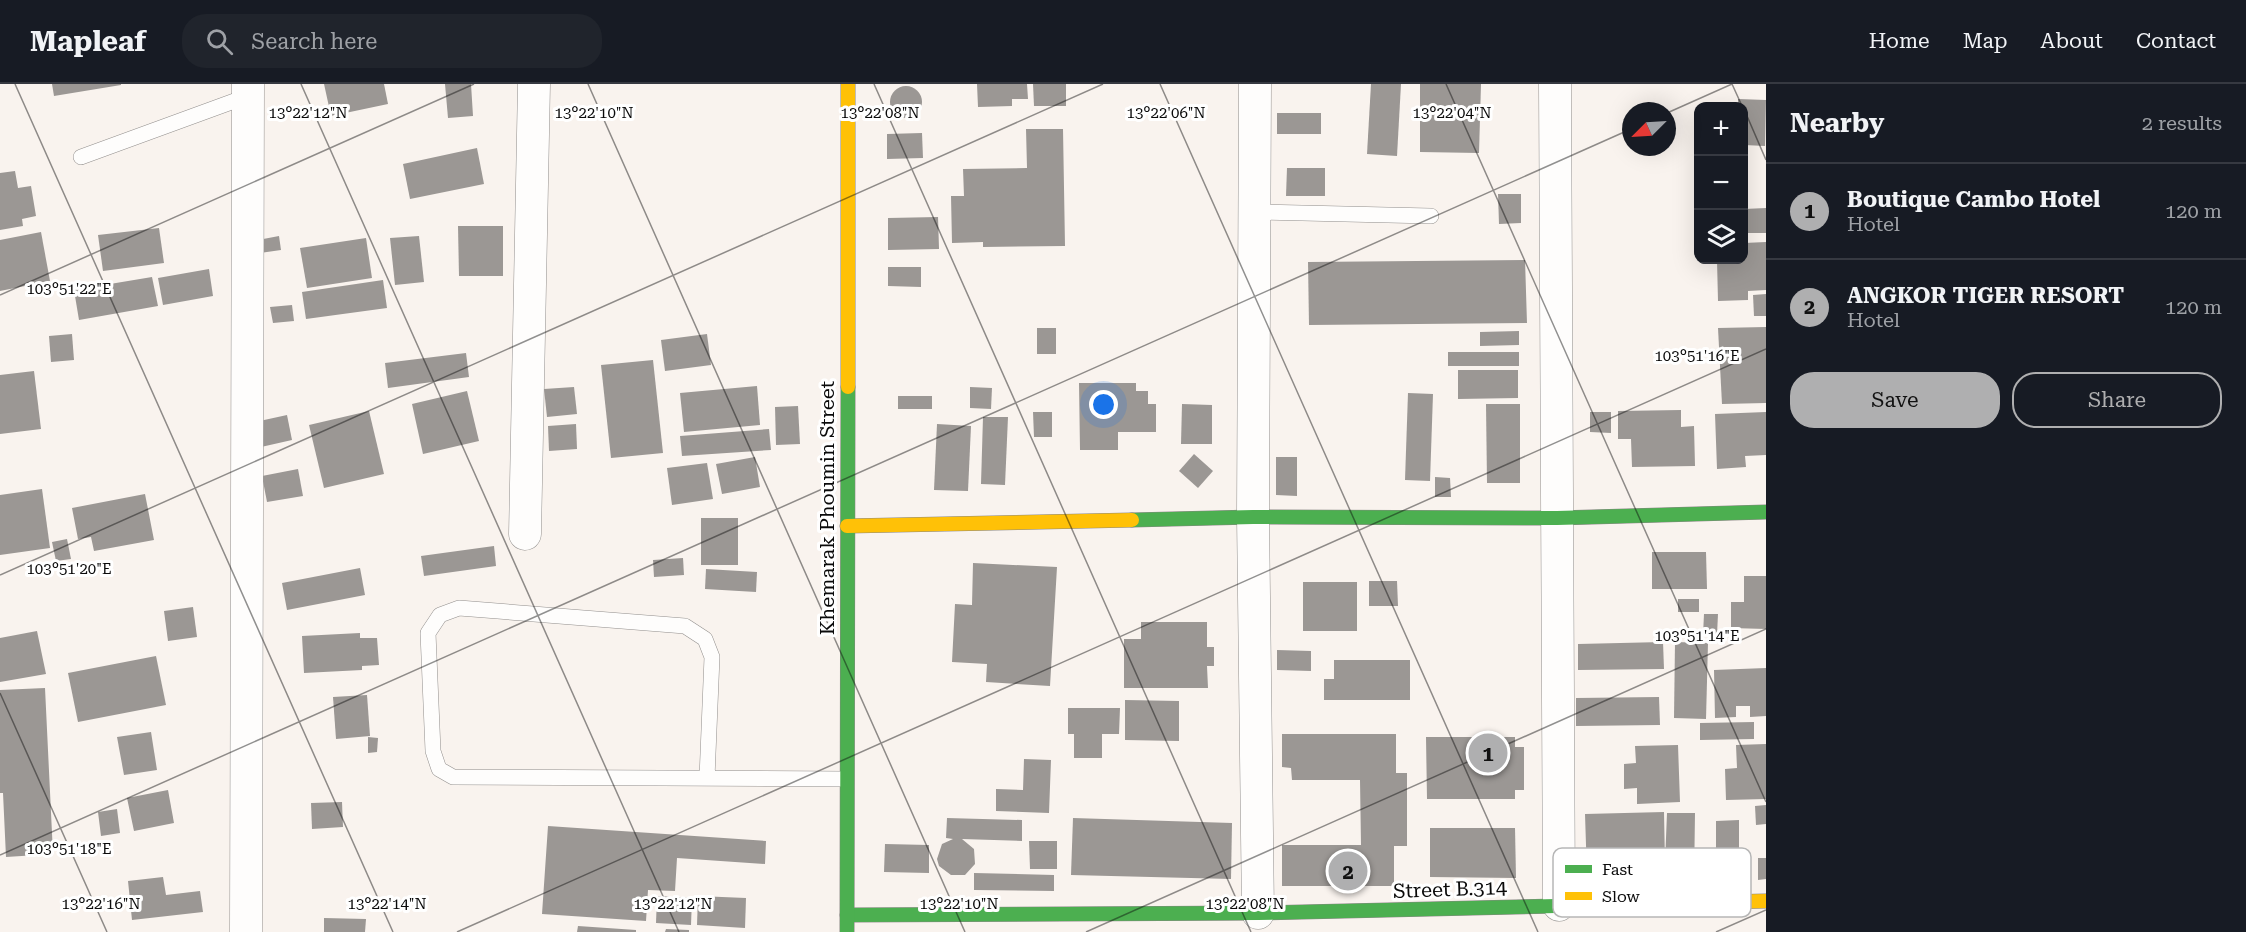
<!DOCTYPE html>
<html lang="en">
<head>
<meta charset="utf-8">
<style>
	body { margin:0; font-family:"Roboto Serif",serif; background:#20242c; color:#f1f3f6 }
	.controls { position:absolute; right:18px; top:18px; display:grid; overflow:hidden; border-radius:12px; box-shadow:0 6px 24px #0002 }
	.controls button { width:54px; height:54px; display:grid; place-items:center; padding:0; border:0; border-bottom:2px solid #363941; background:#171b24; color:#f1f3f6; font:30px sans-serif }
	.compass { position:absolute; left:1622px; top:18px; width:54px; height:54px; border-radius:50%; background:#171b24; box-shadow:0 6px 24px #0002; rotate:246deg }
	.you { position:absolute; left:1104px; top:321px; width:21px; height:21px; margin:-15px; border:4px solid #fff; border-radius:50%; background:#1a73e8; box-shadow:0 0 0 9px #1a73e833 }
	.badge { display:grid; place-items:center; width:39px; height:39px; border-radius:50%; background:#afafb0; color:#111; font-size:20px; font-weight:700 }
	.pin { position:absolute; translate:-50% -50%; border:3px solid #fff; box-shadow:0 2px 6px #0006 }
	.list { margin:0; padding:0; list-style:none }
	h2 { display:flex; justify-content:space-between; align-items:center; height:78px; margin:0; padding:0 24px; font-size:26px }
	h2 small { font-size:20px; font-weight:400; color:#9ea1a6 }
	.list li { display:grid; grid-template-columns:39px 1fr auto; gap:18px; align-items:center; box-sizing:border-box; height:96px; padding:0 24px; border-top:2px solid #363941 }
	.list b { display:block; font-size:22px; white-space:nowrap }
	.list p { margin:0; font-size:20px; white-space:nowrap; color:#9ea1a6 }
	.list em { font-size:20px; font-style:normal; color:#9ea1a6 }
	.actions { display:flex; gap:12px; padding:18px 24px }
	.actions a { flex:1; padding:14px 0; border:2px solid #afafb0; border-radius:24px; text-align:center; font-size:21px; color:#afafb0 }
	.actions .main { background:#afafb0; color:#111 }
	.icon { flex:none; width:33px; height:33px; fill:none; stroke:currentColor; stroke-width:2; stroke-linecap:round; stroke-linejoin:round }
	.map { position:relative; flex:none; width:1766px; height:848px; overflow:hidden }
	header { display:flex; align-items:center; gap:36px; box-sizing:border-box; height:84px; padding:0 30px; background:#171b24; border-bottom:2px solid #363941 }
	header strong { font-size:28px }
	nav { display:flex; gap:33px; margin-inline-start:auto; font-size:21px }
	.search { width:420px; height:54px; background:#20242c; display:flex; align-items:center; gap:15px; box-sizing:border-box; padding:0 21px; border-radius:24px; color:#9ea1a6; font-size:22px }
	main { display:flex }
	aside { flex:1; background:#171b24 }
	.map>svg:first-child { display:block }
</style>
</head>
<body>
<header>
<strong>Mapleaf</strong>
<div class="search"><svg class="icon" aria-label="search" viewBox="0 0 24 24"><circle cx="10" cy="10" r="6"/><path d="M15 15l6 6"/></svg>Search here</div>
<nav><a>Home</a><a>Map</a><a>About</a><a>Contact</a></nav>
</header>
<main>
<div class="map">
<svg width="1766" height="848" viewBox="0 0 1766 848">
	<rect width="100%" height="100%" fill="#f9f3ee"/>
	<!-- building -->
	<g fill="#9b9794">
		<polygon points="52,0 121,0 121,1 54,12"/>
		<polygon points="324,0 384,0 388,20 331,32"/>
		<polygon points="445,0 471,0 473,32 448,34"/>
		<polygon points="977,0 1027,0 1028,15 1012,15 1012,22 978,23"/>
		<polygon points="1033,0 1066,0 1066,22 1034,22"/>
		<polygon points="1371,0 1401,0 1397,72 1367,70"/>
		<polygon points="1420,0 1481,0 1479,69 1420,68"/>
		<circle cx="906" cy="18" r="16"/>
		<polygon points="1738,15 1766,16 1765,62 1744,61 1744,22 1738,22"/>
		<rect x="1277" y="29" width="44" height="21"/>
		<polygon points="1026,45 1063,45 1065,162 983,163 983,158 952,159 951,112 964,112 963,85 1027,84"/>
		<polygon points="922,49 923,74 887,75 887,50"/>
		<polygon points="477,64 484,100 410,115 403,80"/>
		<polygon points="1287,84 1325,84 1325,112 1286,112"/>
		<polygon points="15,87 18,104 31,102 36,132 22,135 23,142 0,146 0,89"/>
		<polygon points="1498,110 1521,110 1521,139 1499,140"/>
		<polygon points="1766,124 1766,149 1744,149 1744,125"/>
		<polygon points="938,133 939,165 888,166 888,134"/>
		<polygon points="458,142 503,142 503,192 459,192"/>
		<polygon points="159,144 164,179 103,187 98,151"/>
		<polygon points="41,148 50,197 0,207 0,156"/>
		<polygon points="279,152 281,166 260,169 258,156"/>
		<polygon points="419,152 424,198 395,201 390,154"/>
		<polygon points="366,154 372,194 307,204 300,164"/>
		<polygon points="1766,158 1766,206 1748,207 1748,216 1718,217 1717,176 1744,176 1744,159"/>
		<polygon points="1525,176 1527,239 1309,241 1308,178"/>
		<polygon points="888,183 921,183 921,203 888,202"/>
		<polygon points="209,185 213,212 163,221 158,194"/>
		<polygon points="152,193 158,222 79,236 74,206"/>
		<polygon points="383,196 387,224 306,235 302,208"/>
		<polygon points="1766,210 1766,232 1754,232 1753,211"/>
		<polygon points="292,221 294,237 273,239 270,223"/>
		<polygon points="1766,243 1766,319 1722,320 1718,244"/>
		<rect x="1037" y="244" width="19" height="26"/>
		<polygon points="1519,247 1519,261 1480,262 1480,248"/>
		<polygon points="72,250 74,276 51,278 49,252"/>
		<polygon points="707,250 711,281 665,287 661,256"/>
		<rect x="1448" y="268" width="71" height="14"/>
		<polygon points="466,269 469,293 388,304 385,279"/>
		<polygon points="653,276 663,369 611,374 601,281"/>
		<polygon points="1458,286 1518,286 1518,314 1458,315"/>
		<polygon points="34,287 41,345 0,350 0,291"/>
		<polygon points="1079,299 1136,299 1136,307 1148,307 1148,320 1156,320 1156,348 1118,348 1118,366 1080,366"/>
		<polygon points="757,302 760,341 684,348 680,309"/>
		<polygon points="574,303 577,330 547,333 544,305"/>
		<polygon points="970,303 992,304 991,325 970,324"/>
		<polygon points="467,307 479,357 423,370 412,320"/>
		<polygon points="1408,309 1433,310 1430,397 1405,396"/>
		<rect x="898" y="312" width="34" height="13"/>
		<polygon points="1182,320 1212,321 1212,360 1181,360"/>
		<polygon points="1486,320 1520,320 1520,399 1487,399"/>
		<polygon points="798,322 800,360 776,361 775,323"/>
		<polygon points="1681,326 1681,343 1694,342 1695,382 1632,383 1631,355 1618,355 1618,327"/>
		<polygon points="369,327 384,390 324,404 309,341"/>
		<polygon points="1033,328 1052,328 1052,353 1034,353"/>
		<polygon points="1590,328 1611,328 1611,349 1590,348"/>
		<polygon points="1766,328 1766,371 1745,372 1746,383 1717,385 1715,330"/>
		<polygon points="287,331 292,356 261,363 255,338"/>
		<polygon points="983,333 1008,333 1005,401 981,400"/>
		<polygon points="576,340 577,365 549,367 548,342"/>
		<polygon points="937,340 971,342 968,407 934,406"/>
		<polygon points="769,345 771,366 682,372 680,352"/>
		<polygon points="1194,370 1213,387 1198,404 1179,387"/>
		<polygon points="755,373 760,403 722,410 716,380"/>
		<polygon points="1276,373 1297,373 1297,412 1276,411"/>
		<polygon points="707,379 713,415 672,421 667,384"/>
		<polygon points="298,385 303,412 267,418 262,392"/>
		<polygon points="1435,393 1450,394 1451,413 1435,413"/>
		<polygon points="42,405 50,464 0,471 0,411"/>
		<polygon points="145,410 154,456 94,467 91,453 78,455 72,424"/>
		<rect x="701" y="434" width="37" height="47"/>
		<polygon points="67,455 71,475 56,477 52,458"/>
		<polygon points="494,462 496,482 424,492 421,472"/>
		<polygon points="1652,468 1706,468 1707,505 1652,505"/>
		<polygon points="683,474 684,491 654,493 653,476"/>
		<polygon points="973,479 1057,483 1050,602 986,598 987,580 952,578 955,520 972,521"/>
		<polygon points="360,484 365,511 287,526 282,499"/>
		<polygon points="706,485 757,488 756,508 705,505"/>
		<polygon points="1744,492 1766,492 1766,545 1731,544 1731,518 1744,518"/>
		<polygon points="1369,497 1397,497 1398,522 1369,522"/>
		<rect x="1303" y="498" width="54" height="49"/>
		<rect x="1678" y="515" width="21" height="13"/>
		<polygon points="193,523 197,553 168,557 164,527"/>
		<polygon points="1704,530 1718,530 1717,551 1703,551"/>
		<polygon points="1141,538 1207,538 1207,563 1214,563 1214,582 1207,582 1208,604 1124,604 1124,555 1141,555"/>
		<polygon points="37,547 46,590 0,598 0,554"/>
		<polygon points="360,549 360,554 377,554 379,581 362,582 362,586 304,589 302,552"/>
		<polygon points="1663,558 1664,585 1578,586 1578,560"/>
		<polygon points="1675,558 1708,559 1706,635 1674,634"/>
		<polygon points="1277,566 1311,567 1311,587 1277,586"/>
		<polygon points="156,572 166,621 78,638 68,589"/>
		<polygon points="1334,576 1410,576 1410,616 1324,616 1324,595 1334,595"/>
		<polygon points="1766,584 1766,632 1750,633 1750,622 1736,622 1736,633 1715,634 1714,586"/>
		<polygon points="45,604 53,770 6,773 3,709 0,709 0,606"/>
		<polygon points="367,611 370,652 336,655 333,613"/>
		<polygon points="1659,613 1660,641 1576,642 1576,614"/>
		<polygon points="1125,616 1179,617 1179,657 1125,656"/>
		<polygon points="1068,624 1120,624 1119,650 1102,650 1102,674 1074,674 1074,650 1068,650"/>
		<polygon points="1754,638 1754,655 1700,656 1700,639"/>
		<polygon points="151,648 157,686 124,691 117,653"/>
		<polygon points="1282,650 1396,650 1396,689 1407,689 1407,762 1394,762 1394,802 1282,802 1282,761 1361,761 1360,696 1292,696 1291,684 1282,683"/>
		<polygon points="368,653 378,654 377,668 368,669"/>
		<polygon points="1426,653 1515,653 1515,663 1524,663 1524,706 1515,706 1515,715 1427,715"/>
		<polygon points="1766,660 1766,715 1726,716 1725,685 1737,684 1736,661"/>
		<polygon points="1678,661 1680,718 1637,720 1637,704 1624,705 1624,680 1636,679 1635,662"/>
		<polygon points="1024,675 1051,676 1049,729 996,727 996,705 1023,706"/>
		<polygon points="168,706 174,739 134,747 127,714"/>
		<polygon points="342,718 343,743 312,745 311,719"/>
		<polygon points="1766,721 1766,740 1756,741 1755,722"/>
		<polygon points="117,725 120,749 101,752 98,728"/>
		<polygon points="1664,728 1665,779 1667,729 1695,729 1694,798 1665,798 1665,790 1587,792 1585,730"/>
		<polygon points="947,734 1022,736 1022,757 962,755 974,765 975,780 965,791 951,791 939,782 937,775 942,760 953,755 946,754"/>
		<polygon points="1073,734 1232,739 1231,795 1071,791"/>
		<polygon points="1739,736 1739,797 1716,796 1716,737"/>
		<polygon points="548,742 766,757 765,780 677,774 675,807 648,806 646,837 542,830"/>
		<polygon points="1430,744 1515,744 1516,794 1430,793"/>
		<polygon points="1029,757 1057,757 1057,785 1030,785"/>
		<polygon points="885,760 929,761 929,789 884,788"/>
		<polygon points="1758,774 1766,774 1766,795 1758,796"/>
		<polygon points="974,789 1054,791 1054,807 974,806"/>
		<polygon points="163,793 166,811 200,807 203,828 132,836 128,797"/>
		<polygon points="657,812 692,814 691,841 656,839"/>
		<polygon points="698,812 746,814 745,844 697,841"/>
		<polygon points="324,834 366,835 365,848 324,848"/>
		<polygon points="578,842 636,846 636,848 577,848"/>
		<polygon points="666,845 689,846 689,848 665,848"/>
	</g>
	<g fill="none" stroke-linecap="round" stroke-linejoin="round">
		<defs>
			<g id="lane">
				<polyline points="81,73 248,12"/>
				<polyline points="1254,128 1431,132"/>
				<polyline points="707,694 712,573 705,555 685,542 459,524 440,531 428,549 433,667 439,685 453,693 846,695"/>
			</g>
			<g id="street">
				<polyline points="1255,0 1253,433 1258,829"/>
				<polyline points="1555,0 1559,821"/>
				<polyline points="525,450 534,0"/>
				<polyline points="246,848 248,0"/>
			</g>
			<g id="fast">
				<polyline points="1132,436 1253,433 1557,434 1766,428"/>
				<polyline points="847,831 1258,829 1640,820"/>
				<polyline points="847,848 848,303"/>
			</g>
			<g id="slow">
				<polyline points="848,303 848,0"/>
				<polyline points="847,442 1132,436"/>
				<polyline points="1640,820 1766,817"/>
			</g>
		</defs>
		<!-- lane casing -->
		<use href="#lane" stroke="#928f8d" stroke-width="16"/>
		<!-- street casing -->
		<use href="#street" stroke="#928f8d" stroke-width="33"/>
		<!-- fast casing -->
		<use href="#fast" stroke="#888683" stroke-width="15"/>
		<!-- slow casing -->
		<use href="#slow" stroke="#888683" stroke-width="15"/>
		<!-- lane -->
		<use href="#lane" stroke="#fefdfc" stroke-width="15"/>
		<!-- street -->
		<use href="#street" stroke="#fefdfc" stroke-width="32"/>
		<!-- fast -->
		<use href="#fast" stroke="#4caf50" stroke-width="14"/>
		<!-- slow -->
		<use href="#slow" stroke="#ffc107" stroke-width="14"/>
	</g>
	<!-- ticks -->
	<path fill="none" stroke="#0a0a0a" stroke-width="1.5" stroke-opacity="0.45" d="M15,0L393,848M301,0L679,848M588,0L965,848M874,0L1251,848M1160,0L1538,848M1446,0L1766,718M1732,0L1742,22M1744,25L1766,76M1667,29L1732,0M0,211L474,0M0,491L1103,0M0,609L107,848M0,771L1631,45M457,848L1766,265M1086,848L1766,545M1716,848L1766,826"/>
	<g text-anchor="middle" stroke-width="6" stroke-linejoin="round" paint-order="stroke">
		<!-- street labels -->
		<g font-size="20" fill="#0a0a0a" stroke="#fff">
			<text transform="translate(827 424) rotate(-90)" y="7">Khemarak Phoumin Street</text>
			<text transform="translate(1450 805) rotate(-2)" y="7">Street B.314</text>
		</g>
	</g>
	<!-- legend -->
	<rect x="1553" y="764" width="198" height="69" rx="9" fill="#fff" stroke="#b6b6b6" stroke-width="1.5"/>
	<rect x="1565" y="781" width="27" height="8" fill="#4caf50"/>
	<rect x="1565" y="808" width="27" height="8" fill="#ffc107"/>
	<g font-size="16" fill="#0a0a0a">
		<text x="1602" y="791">Fast</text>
		<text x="1602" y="818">Slow</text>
	</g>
	<g font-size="15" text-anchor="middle" fill="#0a0a0a" stroke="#fff" stroke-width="6" stroke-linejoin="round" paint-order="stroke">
		<text x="308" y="34">13°22'12"N</text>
		<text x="594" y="34">13°22'10"N</text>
		<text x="880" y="34">13°22'08"N</text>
		<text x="1166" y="34">13°22'06"N</text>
		<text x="1452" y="34">13°22'04"N</text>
		<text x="69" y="210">103°51'22"E</text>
		<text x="1697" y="277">103°51'16"E</text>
		<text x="69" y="490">103°51'20"E</text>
		<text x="1697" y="557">103°51'14"E</text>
		<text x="69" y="770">103°51'18"E</text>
		<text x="101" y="825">13°22'16"N</text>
		<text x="387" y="825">13°22'14"N</text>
		<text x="673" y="825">13°22'12"N</text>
		<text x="959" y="825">13°22'10"N</text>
		<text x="1245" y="825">13°22'08"N</text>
	</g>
</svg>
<div class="controls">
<button>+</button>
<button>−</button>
<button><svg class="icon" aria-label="layers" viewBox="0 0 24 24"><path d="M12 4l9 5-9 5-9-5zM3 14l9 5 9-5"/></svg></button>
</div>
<svg class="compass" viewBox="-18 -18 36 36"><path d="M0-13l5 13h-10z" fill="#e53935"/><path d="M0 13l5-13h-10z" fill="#9ea1a6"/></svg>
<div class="you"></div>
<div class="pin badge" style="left:1488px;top:669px">1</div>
<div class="pin badge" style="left:1348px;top:787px">2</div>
</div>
<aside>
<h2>Nearby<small>2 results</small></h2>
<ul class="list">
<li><span class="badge">1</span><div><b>Boutique Cambo Hotel</b><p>Hotel</p></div><em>120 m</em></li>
<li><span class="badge">2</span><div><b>ANGKOR TIGER RESORT</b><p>Hotel</p></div><em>120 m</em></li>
</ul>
<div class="actions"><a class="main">Save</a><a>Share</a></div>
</aside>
</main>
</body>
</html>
